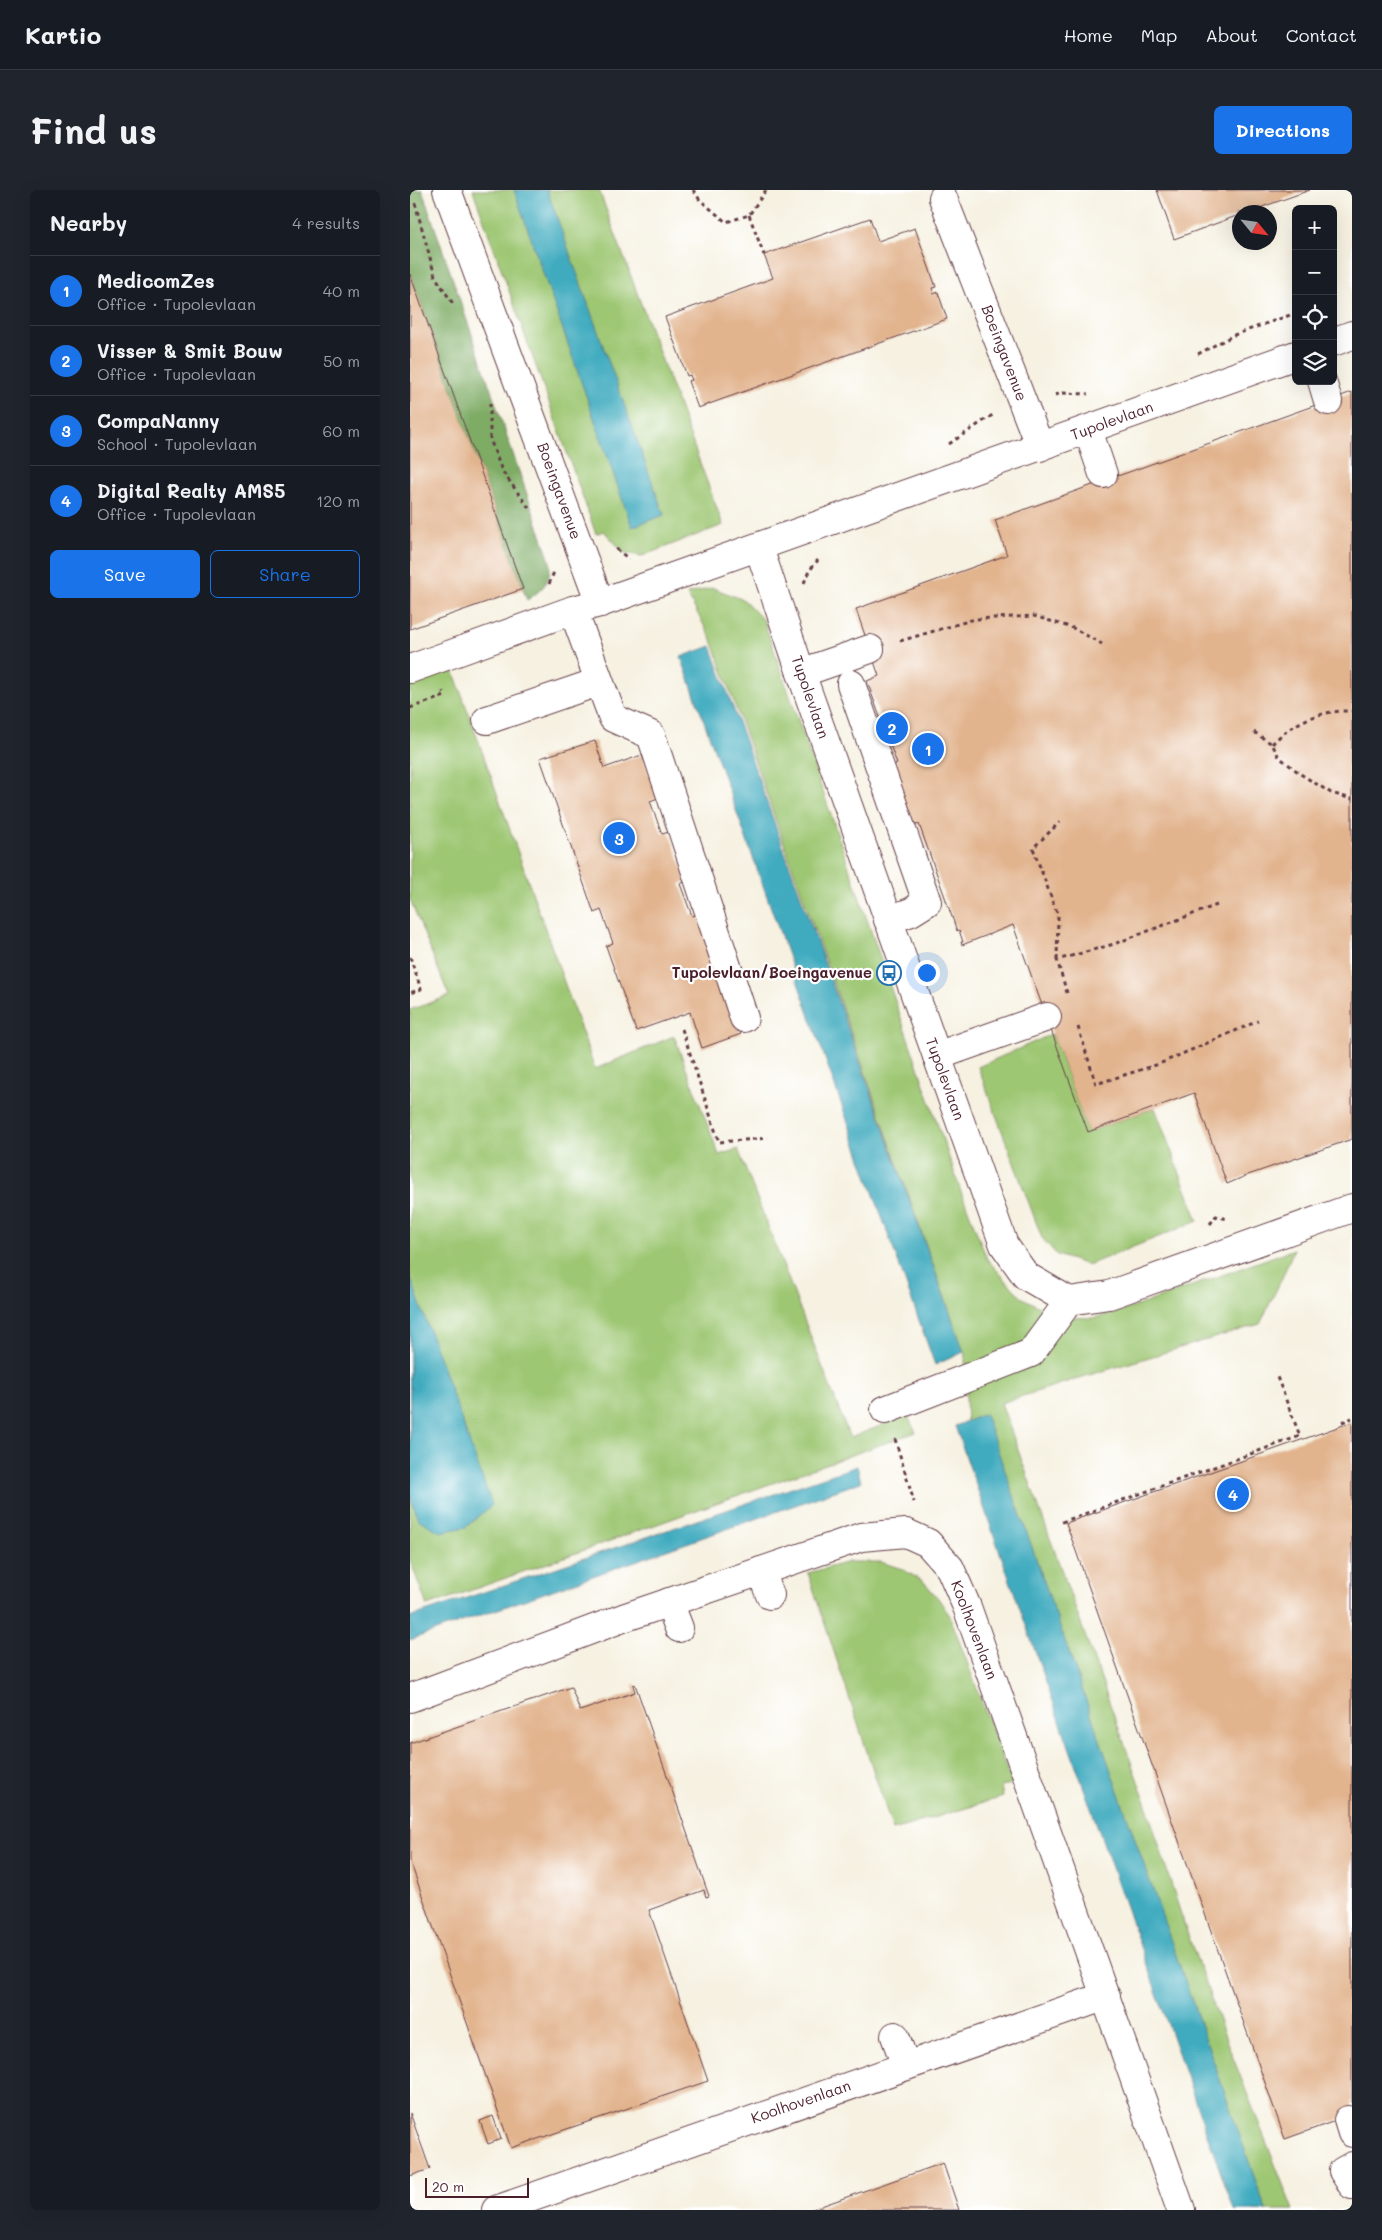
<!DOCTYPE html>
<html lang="en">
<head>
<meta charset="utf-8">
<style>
	body { margin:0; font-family:Mali,sans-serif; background:#20242c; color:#f1f3f6 }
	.controls { position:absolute; right:15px; top:15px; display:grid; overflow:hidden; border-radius:8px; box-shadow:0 5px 20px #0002 }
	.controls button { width:45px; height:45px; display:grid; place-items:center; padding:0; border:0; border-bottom:1px solid #363941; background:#171b24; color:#f1f3f6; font:25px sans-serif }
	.compass { position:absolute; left:822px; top:15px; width:45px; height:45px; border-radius:50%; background:#171b24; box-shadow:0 5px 20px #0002; rotate:119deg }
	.scale { position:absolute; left:15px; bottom:12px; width:104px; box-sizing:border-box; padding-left:5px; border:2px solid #4a1f2b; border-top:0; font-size:14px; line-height:18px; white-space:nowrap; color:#4a1f2b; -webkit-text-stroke:4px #fff; paint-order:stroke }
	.you { position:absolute; left:516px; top:782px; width:18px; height:18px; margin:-12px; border:4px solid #fff; border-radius:50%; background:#1a73e8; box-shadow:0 0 0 8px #1a73e833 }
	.badge { display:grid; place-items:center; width:32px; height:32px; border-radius:50%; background:#1a73e8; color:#fff; font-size:16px; font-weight:700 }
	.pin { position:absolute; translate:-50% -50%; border:2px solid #fff; box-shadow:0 1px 5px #0006 }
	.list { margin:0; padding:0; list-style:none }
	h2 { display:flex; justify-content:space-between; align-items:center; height:65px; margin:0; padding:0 20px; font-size:21px }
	h2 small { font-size:16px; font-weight:400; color:#9ea1a6 }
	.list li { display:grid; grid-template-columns:32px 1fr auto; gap:15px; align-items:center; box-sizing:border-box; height:70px; padding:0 20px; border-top:1px solid #363941 }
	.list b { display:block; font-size:19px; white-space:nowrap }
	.list p { margin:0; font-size:16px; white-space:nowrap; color:#9ea1a6 }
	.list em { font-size:16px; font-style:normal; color:#9ea1a6 }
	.actions { display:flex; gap:10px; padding:15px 20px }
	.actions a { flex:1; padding:11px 0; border:1px solid #1a73e8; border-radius:8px; text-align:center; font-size:18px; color:#1a73e8 }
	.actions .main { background:#1a73e8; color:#fff }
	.icon { flex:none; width:28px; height:28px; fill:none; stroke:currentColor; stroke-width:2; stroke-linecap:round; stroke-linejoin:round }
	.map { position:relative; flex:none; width:942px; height:2020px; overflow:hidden; border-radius:8px }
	header { display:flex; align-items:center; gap:30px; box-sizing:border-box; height:70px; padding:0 25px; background:#171b24; border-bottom:1px solid #363941 }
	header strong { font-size:24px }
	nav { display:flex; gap:28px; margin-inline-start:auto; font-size:18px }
	.intro { display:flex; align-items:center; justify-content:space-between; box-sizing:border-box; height:120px; padding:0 30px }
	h1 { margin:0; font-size:35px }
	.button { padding:12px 22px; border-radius:8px; background:#1a73e8; color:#fff; font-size:18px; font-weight:700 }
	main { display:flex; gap:30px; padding:0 30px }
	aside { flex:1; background:#171b24; border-radius:8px; box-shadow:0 5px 20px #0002 }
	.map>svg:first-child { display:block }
</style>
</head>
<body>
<header>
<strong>Kartio</strong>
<nav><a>Home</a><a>Map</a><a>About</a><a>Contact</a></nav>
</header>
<div class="intro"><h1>Find us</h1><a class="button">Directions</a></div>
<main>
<aside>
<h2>Nearby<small>4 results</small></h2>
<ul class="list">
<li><span class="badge">1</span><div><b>MedicomZes</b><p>Office · Tupolevlaan</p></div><em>40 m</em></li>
<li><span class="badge">2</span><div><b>Visser &amp; Smit Bouw</b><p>Office · Tupolevlaan</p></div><em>50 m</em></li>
<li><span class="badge">3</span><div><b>CompaNanny</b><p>School · Tupolevlaan</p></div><em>60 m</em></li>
<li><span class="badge">4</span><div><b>Digital Realty AMS5</b><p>Office · Tupolevlaan</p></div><em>120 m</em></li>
</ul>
<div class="actions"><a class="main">Save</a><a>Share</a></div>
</aside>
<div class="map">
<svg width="942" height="2020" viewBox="0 0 942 2020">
	<rect width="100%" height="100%" fill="#fff"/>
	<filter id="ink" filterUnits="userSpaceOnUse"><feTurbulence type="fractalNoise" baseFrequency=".02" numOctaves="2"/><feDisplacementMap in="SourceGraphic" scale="10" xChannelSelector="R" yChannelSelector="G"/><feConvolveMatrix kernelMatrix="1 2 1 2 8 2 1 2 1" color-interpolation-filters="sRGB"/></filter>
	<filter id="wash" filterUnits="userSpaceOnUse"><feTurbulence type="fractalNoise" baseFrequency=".0096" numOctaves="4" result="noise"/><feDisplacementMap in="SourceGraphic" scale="20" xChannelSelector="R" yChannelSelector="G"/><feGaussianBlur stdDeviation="1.12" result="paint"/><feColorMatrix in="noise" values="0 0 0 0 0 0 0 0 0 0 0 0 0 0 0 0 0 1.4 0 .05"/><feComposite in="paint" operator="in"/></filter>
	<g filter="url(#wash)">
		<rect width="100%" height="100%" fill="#f6f1e1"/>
		<!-- green -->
		<g fill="#9ec773" stroke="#74734f">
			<polygon points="63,0 189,0 313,335 232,366 214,363 194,341 186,344"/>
			<polygon points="303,398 334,410 354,431 550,999 577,1069 611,1107 648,1127 683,1128 713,1121 884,1059 872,1088 850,1134 666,1189 591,1213 734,1608 774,1734 818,1855 883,2020 844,2020 557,1243 555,1165 302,450 277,404"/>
			<polygon points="42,477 185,879 264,846 309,965 328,959 440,1248 497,1225 506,1242 17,1416 0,1370 0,820 39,806 0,709 0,492"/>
			<polygon points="642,844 678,942 745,918 788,1031 678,1075 647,1065 632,1048 568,877"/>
			<polygon points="439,1372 471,1372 492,1379 514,1392 528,1408 540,1426 602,1594 591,1596 593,1607 483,1640 398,1383"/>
		</g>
		<!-- forest -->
		<path fill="#7eac65" stroke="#646648" d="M0,0H12L140,371C141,391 134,399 117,410L0,83Z"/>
		<!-- water -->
		<g fill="#3fabbf" stroke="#446575">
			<polygon points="104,0 137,0 254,325 222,337"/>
			<polygon points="301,456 554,1162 525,1175 271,467"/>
			<polygon points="0,1086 82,1315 56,1337 30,1342 8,1329 0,1306"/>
			<polygon points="575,1224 856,2020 824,2020 545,1236"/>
			<polygon points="447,1276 451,1292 0,1450 0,1427"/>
		</g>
		<g id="blocks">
			<!-- building -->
			<g fill="#e2b48e">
				<polygon points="747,0 900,0 838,22 829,22 829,25 764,49"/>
				<polygon points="460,28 468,51 505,38 526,97 522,98 524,104 528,102 537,129 288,218 278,191 282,190 280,185 277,186 255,127 363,88 354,65"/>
				<polygon points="0,84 113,399 0,439"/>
				<polygon points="942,202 942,949 838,985 817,994 784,903 678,942 603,735 552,755 551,752 553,752 549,740 547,741 509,634 499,638 472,579 487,574 457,491 469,486 446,419 597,365 585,330"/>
				<polygon points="185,551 194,578 232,565 248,608 240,611 252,644 259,642 277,691 270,694 282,726 288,724 331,844 292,858 280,822 226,841 196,756 203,753 191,720 184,723 130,568"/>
				<polygon points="942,1232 942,1925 875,1949 656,1333"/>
				<polygon points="225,1494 299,1706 296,1707 294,1700 239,1720 298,1891 101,1958 0,1671 0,1553 161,1497 170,1521 225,1502 223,1495"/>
				<polygon points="0,1923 20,1979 0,1986"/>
				<polygon points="83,1926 91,1949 78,1954 70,1931"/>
				<polygon points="533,1973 549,2020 400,2020"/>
			</g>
		</g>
	</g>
	<g filter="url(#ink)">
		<use href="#blocks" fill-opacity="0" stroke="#643e46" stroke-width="1"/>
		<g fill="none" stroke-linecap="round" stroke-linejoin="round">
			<defs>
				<g id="minor">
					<polyline points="37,0 190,413"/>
					<polyline points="533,8 630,257"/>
					<polyline points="923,152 942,145"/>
					<polyline points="912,191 918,211"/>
					<polyline points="678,240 693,284"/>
					<polyline points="349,358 391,483 594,1055 616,1086 659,1111 699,1105 942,1018"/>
					<polyline points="163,420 203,528 241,545 334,828"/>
					<polyline points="0,479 163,420 190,413 886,165"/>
					<polyline points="391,483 460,459"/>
					<polyline points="441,494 517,712 501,722 478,730"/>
					<polyline points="77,530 188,492"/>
					<polyline points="527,866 637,827"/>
					<polyline points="475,1220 621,1163 659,1111"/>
					<polyline points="351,1381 360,1405"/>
					<polyline points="259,1412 269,1438"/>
					<polyline points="0,1508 213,1428 451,1347 496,1343 518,1353 540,1378 557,1417 771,2020"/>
					<polyline points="485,1846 496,1876"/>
					<polyline points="938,1930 942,1943"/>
					<polyline points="942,1976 933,1981 942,1995"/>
					<polyline points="86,2020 696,1806"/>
				</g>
			</defs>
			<!-- minor casing -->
			<use href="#minor" stroke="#643e46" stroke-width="30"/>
			<!-- path -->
			<g stroke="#643e46" stroke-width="3" stroke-dasharray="4 4" stroke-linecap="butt">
				<polyline points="283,0 290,10 316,32 339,25 356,0"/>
				<polyline points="5,13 25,86 43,114"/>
				<polyline points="339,25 354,65"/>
				<polyline points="788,164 824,145 886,123"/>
				<polyline points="645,205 653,203 678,204"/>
				<polyline points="80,213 80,249 92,281 119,318"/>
				<polyline points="539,254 584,224"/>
				<polyline points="206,359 219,369"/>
				<polyline points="394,393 399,381 408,370"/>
				<polyline points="139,394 144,382"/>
				<polyline points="490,451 565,429 624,426 663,438 692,454"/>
				<polyline points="0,518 35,506 33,501"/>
				<polyline points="844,542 862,554 869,567 892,585 921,603 942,609"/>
				<path d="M862,554C883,532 910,520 942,521"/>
				<polyline points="0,767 11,799 0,803"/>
				<polyline points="647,770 648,726 623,658 650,632"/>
				<polyline points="657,803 647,770 704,754 807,715"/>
				<polyline points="668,837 686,894 749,874 848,831"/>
				<polyline points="272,839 309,952 358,948"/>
				<polyline points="800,1034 806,1026 817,1029"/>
				<polyline points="932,1232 942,1228"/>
				<polyline points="485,1249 504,1312"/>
				<polyline points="652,1332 890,1246 867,1187"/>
			</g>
			<!-- minor -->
			<use href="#minor" stroke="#fff" stroke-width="28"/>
		</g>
	</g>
	<!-- icons -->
	<defs>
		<symbol id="bus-ring" viewBox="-11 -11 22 22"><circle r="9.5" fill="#fff" stroke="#1f6fb2" stroke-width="1.5"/><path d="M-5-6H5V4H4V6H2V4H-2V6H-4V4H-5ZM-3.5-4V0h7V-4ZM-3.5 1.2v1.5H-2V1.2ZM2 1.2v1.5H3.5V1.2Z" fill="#1f6fb2"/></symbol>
	</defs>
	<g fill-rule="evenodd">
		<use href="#bus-ring" x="465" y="769" width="28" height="28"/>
	</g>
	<g text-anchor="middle" stroke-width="4.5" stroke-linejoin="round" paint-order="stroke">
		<!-- street labels -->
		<g font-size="15" fill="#4a1f2b" stroke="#fff">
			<text transform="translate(594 163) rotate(69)" y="5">Boeingavenue</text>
			<text transform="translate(702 231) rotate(-20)" y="5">Tupolevlaan</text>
			<text transform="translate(149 301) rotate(70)" y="5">Boeingavenue</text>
			<text transform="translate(400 507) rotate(71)" y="5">Tupolevlaan</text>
			<text transform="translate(535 889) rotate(70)" y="5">Tupolevlaan</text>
			<text transform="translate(564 1440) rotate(69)" y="5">Koolhovenlaan</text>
			<text transform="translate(391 1912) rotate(-19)" y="5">Koolhovenlaan</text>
		</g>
		<!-- poi labels -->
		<g font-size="15" font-weight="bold" fill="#4a1f2b" stroke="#fff" text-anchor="end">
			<text x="462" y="788">Tupolevlaan/Boeingavenue</text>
		</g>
	</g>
</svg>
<div class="controls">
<button>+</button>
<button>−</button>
<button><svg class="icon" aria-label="locate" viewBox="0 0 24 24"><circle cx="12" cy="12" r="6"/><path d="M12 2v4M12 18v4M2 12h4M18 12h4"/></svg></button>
<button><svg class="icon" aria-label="layers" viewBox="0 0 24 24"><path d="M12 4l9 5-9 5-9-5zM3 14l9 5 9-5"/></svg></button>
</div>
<svg class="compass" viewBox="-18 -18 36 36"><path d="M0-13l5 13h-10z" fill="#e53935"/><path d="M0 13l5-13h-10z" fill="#9ea1a6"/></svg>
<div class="scale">20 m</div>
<div class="you"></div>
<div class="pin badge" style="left:518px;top:559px">1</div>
<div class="pin badge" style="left:482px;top:538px">2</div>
<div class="pin badge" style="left:209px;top:648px">3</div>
<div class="pin badge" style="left:823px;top:1304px">4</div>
</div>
</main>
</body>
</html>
